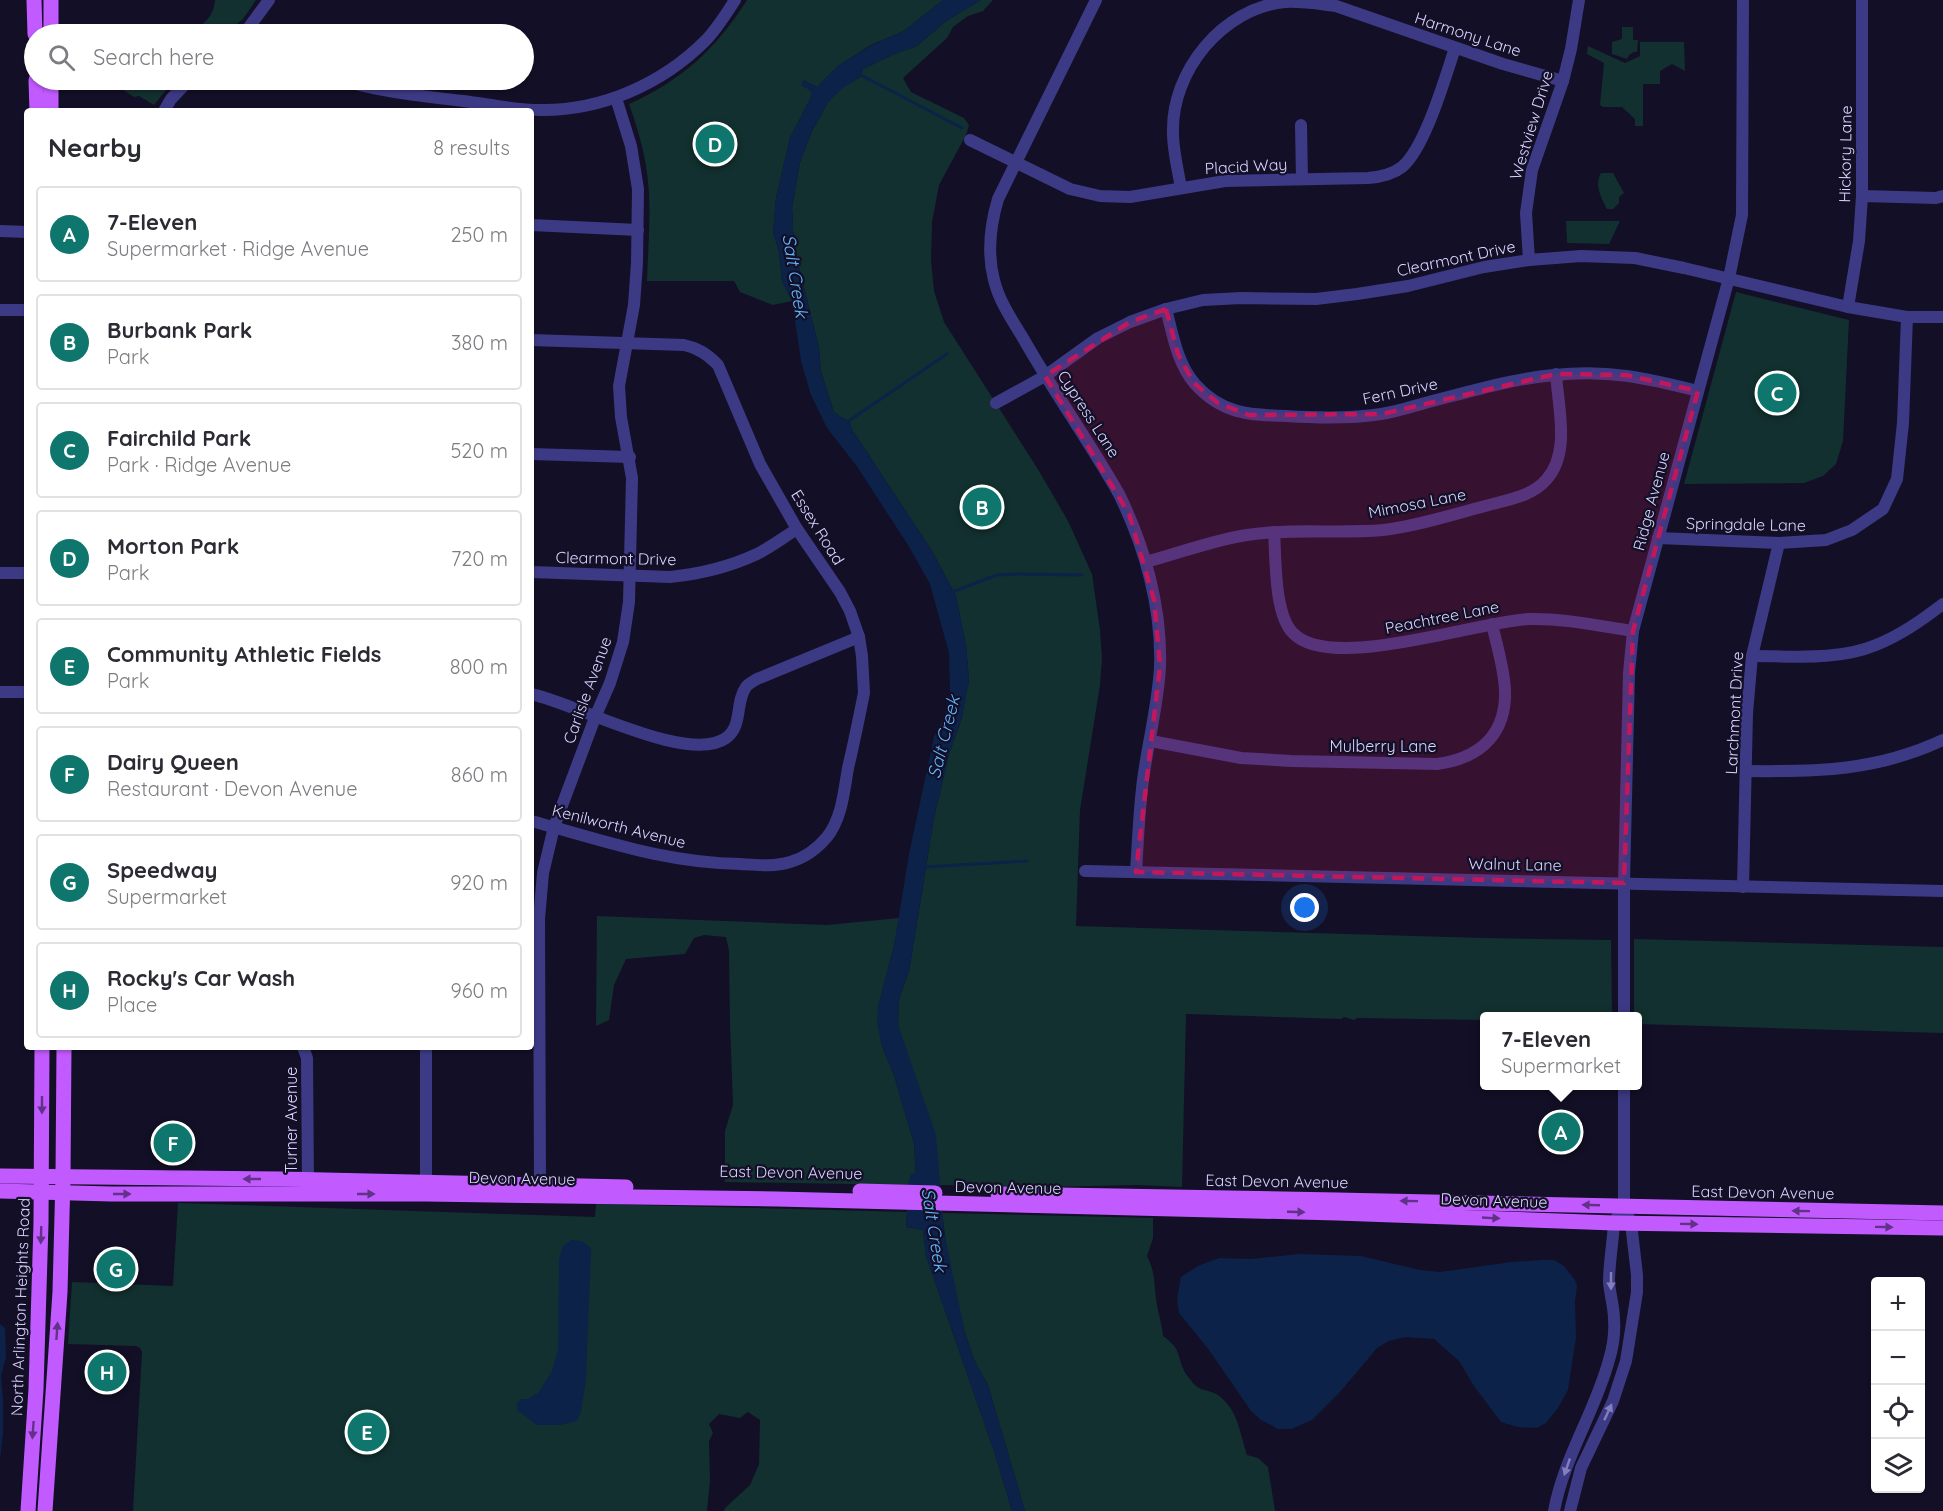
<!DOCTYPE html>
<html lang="en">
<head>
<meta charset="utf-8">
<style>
	body { margin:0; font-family:Quicksand,sans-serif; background:#f7f7f7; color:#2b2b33 }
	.controls { position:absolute; right:18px; bottom:18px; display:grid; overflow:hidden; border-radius:6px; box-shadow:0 2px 4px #0004 }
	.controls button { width:54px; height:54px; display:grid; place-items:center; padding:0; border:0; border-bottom:2px solid #e1e1e2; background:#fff; color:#2b2b33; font:30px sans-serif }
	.you { position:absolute; left:1305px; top:908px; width:21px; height:21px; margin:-15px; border:4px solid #fff; border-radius:50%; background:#1a73e8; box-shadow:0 0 0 9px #1a73e833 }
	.badge { display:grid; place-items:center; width:39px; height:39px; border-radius:50%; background:#0f766e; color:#fff; font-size:20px; font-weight:700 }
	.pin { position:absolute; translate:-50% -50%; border:3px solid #fff; box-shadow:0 2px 6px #0006 }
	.popup { position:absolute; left:1480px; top:1012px; width:162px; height:78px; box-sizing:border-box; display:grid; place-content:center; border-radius:6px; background:#fff; filter:drop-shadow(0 2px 4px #0005); font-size:20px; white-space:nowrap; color:#7c7c81 }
	.popup b { font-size:22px; color:#2b2b33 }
	.popup::after { content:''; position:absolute; left:50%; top:100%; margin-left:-12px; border:12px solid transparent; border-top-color:#fff }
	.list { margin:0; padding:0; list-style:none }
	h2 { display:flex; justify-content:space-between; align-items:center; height:78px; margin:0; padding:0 24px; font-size:26px }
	h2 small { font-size:20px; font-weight:400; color:#7c7c81 }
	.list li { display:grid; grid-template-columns:39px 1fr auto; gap:18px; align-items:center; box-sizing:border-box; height:96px; margin:0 12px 12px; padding:0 12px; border:2px solid #e1e1e2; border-radius:6px }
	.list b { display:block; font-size:22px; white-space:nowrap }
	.list p { margin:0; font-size:20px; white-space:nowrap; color:#7c7c81 }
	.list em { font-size:20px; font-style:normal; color:#7c7c81 }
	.icon { flex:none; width:33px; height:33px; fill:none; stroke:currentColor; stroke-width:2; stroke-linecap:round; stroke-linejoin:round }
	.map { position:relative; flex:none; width:1943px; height:1511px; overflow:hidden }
	.search { position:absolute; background:#fff; box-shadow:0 2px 4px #0004; left:24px; top:24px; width:510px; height:66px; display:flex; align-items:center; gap:15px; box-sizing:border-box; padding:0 21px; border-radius:33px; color:#7c7c81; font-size:22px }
	.panel { position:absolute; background:#fff; box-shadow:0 2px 4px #0004; left:24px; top:108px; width:510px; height:942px; border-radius:6px }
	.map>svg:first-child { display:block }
</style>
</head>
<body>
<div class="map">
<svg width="1943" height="1511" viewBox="0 0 1943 1511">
	<rect width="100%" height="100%" fill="#130f26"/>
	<!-- green -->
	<g fill="#12302f">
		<path d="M215,0H256L243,19L224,34H191C203,24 214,17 215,0Z"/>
		<path d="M747,0H943L904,31L871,45L838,66L817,87L803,80L811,91V97L790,138L776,198L773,232L779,251L782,281L792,301L773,305L740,292L734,281H647C648,245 652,208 647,173C644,149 637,127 629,104C682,80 716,49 747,0Z"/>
		<polygon points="981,0 993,0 983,11 968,16 953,27 947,38 903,78 911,92 964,118 969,125 966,135 939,185 932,222 931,260 934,291 944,322 1039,471 1068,521 1092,574 1100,630 1102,658 1100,685 1080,810 1076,926 1484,938 1611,940 1612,1016 1484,1016 1484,1020 1357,1018 1354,1020 1344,1017 1341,1019 1186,1014 1182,1187 1138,1185 1043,1187 939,1185 898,1025 899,999 909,971 934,818 949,754 961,721 969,680 966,646 956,596 932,551 851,428 850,421 842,418 834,412 821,372 819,348 794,247 792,208 800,162 812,131 828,102 843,87 860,77 863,69 892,55 917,46 946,21"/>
		<polygon points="1622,27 1633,27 1633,40 1638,40 1637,52 1633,52 1632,54 1630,54 1627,59 1612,54 1612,42 1622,39"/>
		<polygon points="1640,42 1684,42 1685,71 1672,64 1660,71 1660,84 1643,84 1643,126 1635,126 1635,119 1622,107 1603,107 1600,105 1604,63 1587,54 1588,46 1625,63 1640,56"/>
		<polygon points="108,80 174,80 154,105 139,96 134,97"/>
		<path d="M1601,173H1613L1624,193L1619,197V203L1613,209H1607C1601,197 1594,185 1601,173Z"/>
		<polygon points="1566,221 1620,221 1609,244 1567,243"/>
		<polygon points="1736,292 1849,320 1843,441 1836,464 1823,476 1804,483 1684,484"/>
		<polygon points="597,916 827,925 899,918 894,946 878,1007 882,1046 894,1075 914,1144 916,1174 911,1175 908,1185 725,1182 725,1131 733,1105 730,1024 729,951 726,937 704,935 694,938 685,954 626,959 614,985 609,1020 596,1026"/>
		<polygon points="1634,939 1943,947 1943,1033 1638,1024 1638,1016 1634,1016"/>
		<polygon points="178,1203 595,1217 596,1204 907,1212 906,1227 923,1230 926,1256 995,1454 1012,1511 724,1511 725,1508 750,1485 759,1464 760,1420 748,1412 740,1418 719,1414 709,1424 713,1433 709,1441 710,1481 707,1511 133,1511 142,1352 140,1348 136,1346 68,1344 72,1282 173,1286"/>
		<path d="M942,1213L1153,1218V1238L1147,1256C1155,1272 1154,1281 1156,1298C1157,1310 1162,1323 1163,1336C1185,1351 1175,1360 1189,1378C1200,1393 1202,1387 1216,1394C1238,1407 1240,1434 1247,1455L1258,1458L1268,1467L1275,1511H1025L988,1385L975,1362L965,1333L949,1265Z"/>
	</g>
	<!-- water -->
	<g fill="#0c2248">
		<polygon points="943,0 981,0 946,21 917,46 892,55 863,69 860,77 843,88 828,102 812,131 800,162 792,208 794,247 819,348 821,372 834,412 842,418 850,421 851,428 932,551 956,596 966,646 969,680 961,721 949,754 934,818 909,971 899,999 898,1025 936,1135 944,1232 965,1333 975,1362 988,1385 1025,1511 1012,1511 995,1454 926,1256 923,1230 906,1227 908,1184 911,1175 916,1173 914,1144 894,1075 882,1046 877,1023 878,1007 894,946 909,854 934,737 945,715 950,691 949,653 930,584 908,545 856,465 827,428 811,395 801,361 792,301 782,281 779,251 773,232 776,198 790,138 811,97 811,91 801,85 803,80 817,87 838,66 872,45 904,31"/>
		<polygon points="571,1240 582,1241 591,1248 586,1379 581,1412 577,1421 561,1425 537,1425 517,1410 517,1403 521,1399 528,1399 539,1392 552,1371 558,1349 559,1260 562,1247"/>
		<polygon points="1299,1254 1361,1256 1420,1270 1440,1272 1511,1262 1541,1260 1554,1260 1564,1266 1575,1280 1577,1286 1575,1301 1576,1337 1568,1390 1558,1408 1546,1423 1537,1428 1517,1427 1501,1422 1474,1386 1459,1361 1434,1339 1405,1337 1389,1341 1377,1348 1340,1392 1312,1420 1291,1429 1278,1429 1261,1420 1251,1411 1209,1350 1179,1313 1177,1299 1181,1277 1198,1266 1219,1258 1251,1259"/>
		<polygon points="0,1324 5,1328 6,1357 1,1376 3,1399 3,1434 0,1460"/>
	</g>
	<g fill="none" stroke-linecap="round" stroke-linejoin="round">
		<!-- stream -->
		<g stroke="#0c2248" stroke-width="3">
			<polyline points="857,73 962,128"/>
			<polyline points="847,422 947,354"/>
			<polyline points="952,592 997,575 1017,574 1082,575"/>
			<polyline points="924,867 1027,861"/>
		</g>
		<!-- minor -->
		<g stroke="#3d3a85" stroke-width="12">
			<path d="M1096,0L998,199C990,226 987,253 994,280C999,301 1012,320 1023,338C1053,391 1089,441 1119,494C1145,547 1162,608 1160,667C1158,705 1148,742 1143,780C1139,811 1138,841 1136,872"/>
			<polyline points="244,34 269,0"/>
			<path d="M341,80C381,92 422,96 463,101C488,104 514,110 540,110C601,111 662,84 705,41C717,29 726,14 735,0"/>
			<polyline points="164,111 171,99 189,80"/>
			<polyline points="1301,125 1302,179"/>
			<path d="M970,140L1070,189L1100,196L1130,197L1225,181L1368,178C1380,177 1392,175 1402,167C1425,148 1445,78 1455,48"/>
			<path d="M1181,188C1178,170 1173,151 1173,133C1171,71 1223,8 1285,2C1302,1 1319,4 1336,6L1503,64L1563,81"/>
			<polyline points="1862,196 1936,198 1943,196"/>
			<polyline points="531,225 638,230"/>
			<polyline points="0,231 27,232"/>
			<polyline points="1529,260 1526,213 1532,170 1563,81 1571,49 1579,0"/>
			<polyline points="1848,307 1859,241 1862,196 1862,0"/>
			<path d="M1166,309C1173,335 1177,363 1195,384C1222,414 1249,415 1286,416C1318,418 1350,419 1381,414C1396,412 1411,407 1425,403C1468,392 1510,379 1554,375C1608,369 1646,378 1698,391"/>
			<polyline points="0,310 27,310"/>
			<path d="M531,340L684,345C698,348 707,354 718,365L760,464L797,529L840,592L850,611L859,637L862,656L864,693C859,718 854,743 848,768C844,791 842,818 827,837C817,849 804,858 790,862C774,867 756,865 740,864C664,863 603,840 531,821"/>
			<polyline points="996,403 1045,376 1098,338 1130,322 1166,309 1203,300 1241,298 1316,299 1357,294 1408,286 1484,267 1529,260 1581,256 1635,258 1684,268 1848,307 1907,317 1943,317"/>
			<polyline points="531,454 630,457"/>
			<path d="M1274,532C1276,559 1274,614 1293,633C1331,673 1477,621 1529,619C1563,618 1599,626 1633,631"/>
			<polyline points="1658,538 1779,543 1826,540 1852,530 1883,509 1897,479 1903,423 1907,317"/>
			<path d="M1146,562C1180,553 1213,540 1247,535C1292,528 1338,534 1383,530C1417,526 1451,515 1485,506C1506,500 1531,497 1546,480C1571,453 1558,407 1556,374"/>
			<path d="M531,572L670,577C700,574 729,567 757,554C771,547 784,537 797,529"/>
			<polyline points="0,573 27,573"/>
			<path d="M1752,656C1793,656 1837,661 1876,645C1901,635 1922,620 1943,604"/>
			<polyline points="0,692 27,692"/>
			<path d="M531,694C575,703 688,765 726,738C743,726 735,702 746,687C748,684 754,681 757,679L859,637"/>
			<path d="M1151,741L1241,758L1291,761L1437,764C1475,759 1503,739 1505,698C1506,676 1497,646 1492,624"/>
			<path d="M1746,771C1817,772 1877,771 1943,740"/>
			<polyline points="1085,871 1943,891"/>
			<polyline points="1743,887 1747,713 1752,656 1779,543"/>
			<polyline points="1624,1016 1624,883 1629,673 1633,631 1729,278 1742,215 1743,0"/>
			<polyline points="303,1047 307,1058 308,1186"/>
			<polyline points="540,1185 539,919 543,873 554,827 596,715 610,683 623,642 629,602 632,478 621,417 619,386 634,305 637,263 638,189 631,146 616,98"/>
			<polyline points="426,1190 426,1047"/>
			<path d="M1554,1511C1564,1457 1595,1412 1609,1360C1613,1347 1615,1332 1614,1319C1614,1307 1610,1295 1609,1282C1609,1263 1613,1242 1614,1223L1617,1217"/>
			<polyline points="1570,1511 1581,1468 1613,1401 1626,1361 1637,1292 1637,1275 1631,1223 1624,1206 1624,1086"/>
		</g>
		<!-- major -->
		<g stroke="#c25bff" stroke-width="15">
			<polyline points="34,0 35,34"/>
			<polyline points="51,0 51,34"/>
			<polyline points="36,80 37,111"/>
			<polyline points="51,111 51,80"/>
			<polyline points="0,1176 282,1179 626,1187"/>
			<polyline points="0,1191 111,1194 426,1194 777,1199 1337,1213 1614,1223 1943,1228"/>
			<polyline points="860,1191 935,1193"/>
			<polyline points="998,1194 1337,1200 1943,1213"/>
			<polyline points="28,1511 36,1389 41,1223 42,1047"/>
			<polyline points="45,1511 60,1292 63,1177 64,1047"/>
		</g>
	</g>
	<!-- one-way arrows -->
	<defs><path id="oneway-solid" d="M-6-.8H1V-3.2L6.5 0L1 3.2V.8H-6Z" transform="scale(1.5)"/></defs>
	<g fill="#623188">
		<use href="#oneway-solid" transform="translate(42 1105) rotate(90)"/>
		<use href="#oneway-solid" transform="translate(252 1179) rotate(180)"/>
		<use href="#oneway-solid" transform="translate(122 1194)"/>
		<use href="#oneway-solid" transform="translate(366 1194)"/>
		<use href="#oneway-solid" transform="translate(1409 1201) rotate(-179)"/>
		<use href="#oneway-solid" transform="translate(1591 1205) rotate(-178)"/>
		<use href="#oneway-solid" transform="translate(1801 1211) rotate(-179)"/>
		<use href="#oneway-solid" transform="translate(1296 1212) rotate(2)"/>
		<use href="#oneway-solid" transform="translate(1491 1218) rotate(3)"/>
		<use href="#oneway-solid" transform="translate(1689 1224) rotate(1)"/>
		<use href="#oneway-solid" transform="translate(1884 1227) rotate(1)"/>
		<use href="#oneway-solid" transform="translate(41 1235) rotate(92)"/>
		<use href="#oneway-solid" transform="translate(57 1331) rotate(-86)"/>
		<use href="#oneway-solid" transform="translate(33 1430) rotate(94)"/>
	</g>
	<g fill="#837fbc">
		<use href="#oneway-solid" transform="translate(1611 1281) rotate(90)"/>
		<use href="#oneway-solid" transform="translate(1608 1412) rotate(-65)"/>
		<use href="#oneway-solid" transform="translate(1567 1467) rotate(109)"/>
	</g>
	<!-- marked area -->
	<path fill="#c2185b" fill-opacity="0.2" stroke="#c2185b" stroke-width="4.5" stroke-dasharray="12 8" stroke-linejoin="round" d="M1166,309L1178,354L1194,383L1218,403L1249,415L1382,414L1556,374L1626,375L1698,391L1633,631L1624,883L1136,872L1160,666L1154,600L1129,514L1045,376L1130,322Z"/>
	<g text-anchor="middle" stroke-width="4.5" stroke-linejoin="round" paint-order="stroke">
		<!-- street labels -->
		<g font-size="16" fill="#d9d4ff" stroke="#130f26">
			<text transform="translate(1468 34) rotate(18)" y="6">Harmony Lane</text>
			<text transform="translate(1531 125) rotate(-73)" y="6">Westview Drive</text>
			<text transform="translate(1845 154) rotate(-89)" y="6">Hickory Lane</text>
			<text transform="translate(1246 166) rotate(-3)" y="6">Placid Way</text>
			<text transform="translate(1456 258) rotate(-12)" y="6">Clearmont Drive</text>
			<text transform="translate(1400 391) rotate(-12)" y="6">Fern Drive</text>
			<text transform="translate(1089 414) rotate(57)" y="6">Cypress Lane</text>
			<text transform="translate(1651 501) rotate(-75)" y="6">Ridge Avenue</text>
			<text transform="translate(1417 503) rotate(-11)" y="6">Mimosa Lane</text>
			<text transform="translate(1746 524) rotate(1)" y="6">Springdale Lane</text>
			<text transform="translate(818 527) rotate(58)" y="6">Essex Road</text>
			<text transform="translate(616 558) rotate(1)" y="6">Clearmont Drive</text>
			<text transform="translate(1442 617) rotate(-11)" y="6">Peachtree Lane</text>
			<text transform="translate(587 690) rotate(-70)" y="6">Carlisle Avenue</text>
			<text transform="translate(1734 713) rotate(-87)" y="6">Larchmont Drive</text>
			<text x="1383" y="752">Mulberry Lane</text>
			<text transform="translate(619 826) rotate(14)" y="6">Kenilworth Avenue</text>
			<text transform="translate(1515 864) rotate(1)" y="6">Walnut Lane</text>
			<text transform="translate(291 1120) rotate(-90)" y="6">Turner Avenue</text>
			<text transform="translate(791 1172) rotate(1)" y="6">East Devon Avenue</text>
			<text transform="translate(522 1178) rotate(1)" y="6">Devon Avenue</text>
			<text transform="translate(1277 1181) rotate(1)" y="6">East Devon Avenue</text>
			<text transform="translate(1008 1187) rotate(1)" y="6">Devon Avenue</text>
			<text transform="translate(1763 1192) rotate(1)" y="6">East Devon Avenue</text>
			<text transform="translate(1494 1200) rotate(2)" y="6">Devon Avenue</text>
			<text transform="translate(20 1307) rotate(-88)" y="6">North Arlington Heights Road</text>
		</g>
		<!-- water labels -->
		<g font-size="18" font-style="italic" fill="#62b6ff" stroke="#130f26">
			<text transform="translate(795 276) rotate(81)" y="6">Salt Creek</text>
			<text transform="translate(944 737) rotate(-76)" y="6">Salt Creek</text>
			<text transform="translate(934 1230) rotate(81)" y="6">Salt Creek</text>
		</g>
	</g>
</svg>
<div class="controls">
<button>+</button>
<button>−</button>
<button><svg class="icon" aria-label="locate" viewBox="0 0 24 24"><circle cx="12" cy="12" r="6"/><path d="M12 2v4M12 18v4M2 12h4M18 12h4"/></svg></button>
<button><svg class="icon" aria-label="layers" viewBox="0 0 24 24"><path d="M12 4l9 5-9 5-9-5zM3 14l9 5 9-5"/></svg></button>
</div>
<div class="you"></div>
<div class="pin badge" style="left:1561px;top:1132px">A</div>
<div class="popup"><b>7-Eleven</b>Supermarket</div>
<div class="pin badge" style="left:982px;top:507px">B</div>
<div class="pin badge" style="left:1777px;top:393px">C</div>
<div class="pin badge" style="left:715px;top:144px">D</div>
<div class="pin badge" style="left:367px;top:1432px">E</div>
<div class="pin badge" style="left:173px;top:1143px">F</div>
<div class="pin badge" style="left:116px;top:1269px">G</div>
<div class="pin badge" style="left:107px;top:1372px">H</div>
<div class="search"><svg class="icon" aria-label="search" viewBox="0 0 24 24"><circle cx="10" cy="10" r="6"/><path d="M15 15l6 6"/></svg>Search here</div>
<section class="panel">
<h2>Nearby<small>8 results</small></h2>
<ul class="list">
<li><span class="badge">A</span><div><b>7-Eleven</b><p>Supermarket · Ridge Avenue</p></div><em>250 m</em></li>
<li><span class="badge">B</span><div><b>Burbank Park</b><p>Park</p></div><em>380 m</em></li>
<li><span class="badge">C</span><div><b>Fairchild Park</b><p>Park · Ridge Avenue</p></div><em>520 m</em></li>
<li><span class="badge">D</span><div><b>Morton Park</b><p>Park</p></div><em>720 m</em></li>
<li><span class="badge">E</span><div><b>Community Athletic Fields</b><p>Park</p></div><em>800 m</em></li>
<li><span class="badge">F</span><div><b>Dairy Queen</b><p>Restaurant · Devon Avenue</p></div><em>860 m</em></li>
<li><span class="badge">G</span><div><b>Speedway</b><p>Supermarket</p></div><em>920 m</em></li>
<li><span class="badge">H</span><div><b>Rocky's Car Wash</b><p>Place</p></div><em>960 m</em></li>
</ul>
</section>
</div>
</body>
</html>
